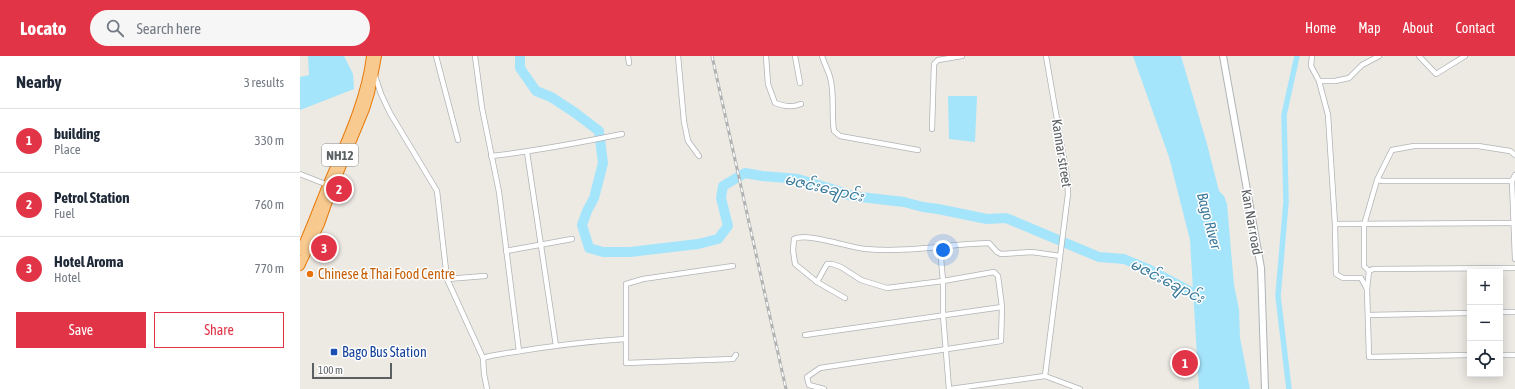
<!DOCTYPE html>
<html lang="en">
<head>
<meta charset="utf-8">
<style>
	body { margin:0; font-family:"Asap Condensed","Noto Sans Myanmar",sans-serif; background:#f6f6f7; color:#1f2937 }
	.controls { position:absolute; right:12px; bottom:12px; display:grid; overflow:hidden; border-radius:0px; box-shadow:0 2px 10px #0003 }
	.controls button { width:36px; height:36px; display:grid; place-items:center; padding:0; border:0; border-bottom:1px solid #e0e1e3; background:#fff; color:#1f2937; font:20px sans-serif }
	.scale { position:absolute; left:12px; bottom:10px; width:80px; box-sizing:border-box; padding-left:4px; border:2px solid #5b6063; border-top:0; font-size:11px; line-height:14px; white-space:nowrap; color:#5b6063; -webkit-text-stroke:3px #fff; paint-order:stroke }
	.you { position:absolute; left:643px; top:194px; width:14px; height:14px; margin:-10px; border:3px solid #fff; border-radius:50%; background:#1a73e8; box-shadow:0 0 0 6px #1a73e833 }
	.badge { display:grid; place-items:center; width:26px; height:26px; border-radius:50%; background:#e13446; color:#fff; font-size:13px; font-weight:700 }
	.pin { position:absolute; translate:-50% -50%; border:2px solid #fff; box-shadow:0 1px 4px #0006 }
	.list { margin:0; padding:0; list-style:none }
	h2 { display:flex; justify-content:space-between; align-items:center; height:52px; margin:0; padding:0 16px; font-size:17px }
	h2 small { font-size:13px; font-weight:400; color:#747a83 }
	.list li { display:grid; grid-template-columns:26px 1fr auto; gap:12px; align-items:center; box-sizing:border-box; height:64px; padding:0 16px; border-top:1px solid #e0e1e3 }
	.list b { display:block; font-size:15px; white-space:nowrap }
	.list p { margin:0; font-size:13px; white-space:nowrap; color:#747a83 }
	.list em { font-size:13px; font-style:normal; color:#747a83 }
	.actions { display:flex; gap:8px; padding:12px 16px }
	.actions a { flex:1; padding:9px 0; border:1px solid #e13446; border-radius:0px; text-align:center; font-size:14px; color:#e13446 }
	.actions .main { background:#e13446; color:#fff }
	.icon { flex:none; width:22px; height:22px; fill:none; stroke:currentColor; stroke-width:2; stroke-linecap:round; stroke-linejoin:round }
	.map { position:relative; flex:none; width:1215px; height:333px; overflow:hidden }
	header { display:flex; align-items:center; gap:24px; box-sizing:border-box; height:56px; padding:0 20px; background:#e13446; color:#fff }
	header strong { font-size:19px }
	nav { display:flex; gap:22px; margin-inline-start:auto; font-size:14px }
	.search { width:280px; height:36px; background:#f6f6f7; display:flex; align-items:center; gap:10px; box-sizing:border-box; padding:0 14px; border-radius:22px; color:#747a83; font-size:15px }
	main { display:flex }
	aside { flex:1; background:#fff }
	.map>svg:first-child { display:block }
</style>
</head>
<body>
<header>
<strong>Locato</strong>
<div class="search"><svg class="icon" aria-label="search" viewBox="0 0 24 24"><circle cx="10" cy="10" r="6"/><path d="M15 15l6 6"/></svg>Search here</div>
<nav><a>Home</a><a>Map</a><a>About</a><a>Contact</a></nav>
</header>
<main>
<aside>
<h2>Nearby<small>3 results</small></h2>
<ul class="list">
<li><span class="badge">1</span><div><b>building</b><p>Place</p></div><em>330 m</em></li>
<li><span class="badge">2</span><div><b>Petrol Station</b><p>Fuel</p></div><em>760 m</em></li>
<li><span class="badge">3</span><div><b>Hotel Aroma</b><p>Hotel</p></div><em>770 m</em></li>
</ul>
<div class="actions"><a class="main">Save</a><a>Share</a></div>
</aside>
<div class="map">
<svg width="1215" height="333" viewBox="0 0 1215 333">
	<rect width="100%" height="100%" fill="#ede9e3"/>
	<!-- water -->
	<g fill="#a5e5fb">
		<polygon points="8,0 44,0 53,18 54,33 0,54 0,21 9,19"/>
		<polygon points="833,0 881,0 907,88 919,135 924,140 927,148 934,229 939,253 940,282 950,333 899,333 890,184 869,101"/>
		<polygon points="648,40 677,40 675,86 649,83"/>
	</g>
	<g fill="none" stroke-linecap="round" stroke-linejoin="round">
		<!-- canal -->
		<polyline stroke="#a5e5fb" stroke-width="5.5" points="989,333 978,240 986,146 984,59 997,0"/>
		<!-- river -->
		<polyline stroke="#a5e5fb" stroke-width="10" points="220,0 220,12 236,35 251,41 274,56 299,75 303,107 294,142 287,155 282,169 289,192 303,196 330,196 398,188 418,183 428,170 421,142 423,130 445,117 462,120 498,123 535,134 552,140 604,146 623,151 638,153 687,163 706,162 799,201 824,203 848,213 904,243"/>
		<defs>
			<g id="street">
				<polyline points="136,0 158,84"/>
				<polyline points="175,0 182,52 199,136 219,295"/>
				<polyline points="328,0 329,7"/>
				<polyline points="378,0 384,66 388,85 399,100"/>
				<path d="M466,0L468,28L475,47C484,50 492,52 501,48"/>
				<polyline points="495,0 500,27"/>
				<path d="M522,0C524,7 528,14 530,21C535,38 531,57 534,75L540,80L618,94"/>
				<polyline points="1012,0 1011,10 1019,25 1028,59 1035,168 1215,167"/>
				<polyline points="1119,0 1136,18 1165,0"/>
				<path d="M75,20L81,38L90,57L137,135L147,223L183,302L190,300C235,292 280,286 325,283"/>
				<polyline points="1019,25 1035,25 1049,22 1062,9 1079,0"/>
				<polyline points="632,73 634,8 638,4 662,0"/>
				<polyline points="227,96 256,290"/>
				<path d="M191,100C236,95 278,87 322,78"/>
				<polyline points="0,118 28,129"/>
				<polyline points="1215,119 1212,125 1215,203"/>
				<polyline points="1077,124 1083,125 1212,125"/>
				<polyline points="1035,168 1036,218 1043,222 1061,222 1067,233 1069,301 1170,299"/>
				<polyline points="640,191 643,225 643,259 649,333"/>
				<polyline points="206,195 272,183"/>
				<polyline points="433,210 343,223 326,228 326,307 433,303 436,299"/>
				<polyline points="1069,215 1064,210 1064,169 1077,124 1092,94 1114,90 1178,90 1210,95 1215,99"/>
				<polyline points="147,223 185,220"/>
				<polyline points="517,226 527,208 532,208 541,211 561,224 587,232 643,225 694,216 698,220 702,251 701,285 520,312 507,321 509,329 524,333"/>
				<polyline points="1067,233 1069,215 1073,213 1215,212"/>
				<path d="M545,242L517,226L495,208L493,194L494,183C507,176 550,192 566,193C608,197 648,188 689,187L697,196L701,198L732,196L760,200"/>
				<polyline points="1200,256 1215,256"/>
				<polyline points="1068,259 1170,257"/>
				<polyline points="505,279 702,251"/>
				<polyline points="1200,299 1215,299"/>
				<polyline points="183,302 184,318 187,333"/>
				<polyline points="745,320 780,333"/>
				<polyline points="650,333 745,320 768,138 767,121 746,0"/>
			</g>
			<polyline id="secondary" points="923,0 961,212 965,333"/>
			<g id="highway">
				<path d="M0,195C11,172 19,148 29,125C46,85 66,43 71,0"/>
				<polyline points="0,210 20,168 33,131 65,53 70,37 77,0"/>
			</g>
		</defs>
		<!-- street casing -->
		<use href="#street" stroke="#b0b4b7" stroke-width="6"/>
		<!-- secondary casing -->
		<use href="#secondary" stroke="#afb4b7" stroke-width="8"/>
		<!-- highway casing -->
		<use href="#highway" stroke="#e67a0a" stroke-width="10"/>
		<!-- street -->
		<use href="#street" stroke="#fff" stroke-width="4.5"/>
		<!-- secondary -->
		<use href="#secondary" stroke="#fff" stroke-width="6"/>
		<!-- highway -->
		<use href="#highway" stroke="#f8ca8f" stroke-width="8"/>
		<defs>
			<polyline id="rail" points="412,0 486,333"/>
		</defs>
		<!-- rail casing -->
		<use href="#rail" stroke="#b1b2b3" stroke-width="3"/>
		<!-- rail -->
		<use href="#rail" stroke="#fff" stroke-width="1.5" stroke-dasharray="4.5" stroke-linecap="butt"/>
	</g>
	<!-- markers -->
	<circle fill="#e8710a" stroke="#fff" stroke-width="1.5" cx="10" cy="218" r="4"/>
	<rect fill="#1a4fb4" stroke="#fff" stroke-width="1.5" x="30" y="292" width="8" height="8" rx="2"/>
	<g text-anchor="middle" stroke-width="3" stroke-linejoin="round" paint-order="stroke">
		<!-- shield labels -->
		<rect fill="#fff" stroke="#8c9092" stroke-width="1" x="22" y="88" width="36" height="22" rx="3"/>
		<g font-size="13" font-weight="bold" fill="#5b6063">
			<text x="40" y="104">NH12</text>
		</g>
		<!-- street labels -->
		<g font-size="14" fill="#5b6063" stroke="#fff">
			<text transform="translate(762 97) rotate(81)" y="5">Kannar street</text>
			<text transform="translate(952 166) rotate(80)" y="5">Kan Nar road</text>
		</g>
		<!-- food labels -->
		<g font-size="14" fill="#c56008" stroke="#fff" text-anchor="start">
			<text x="18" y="223">Chinese &amp; Thai Food Centre</text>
		</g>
		<!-- transit labels -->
		<g font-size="14" fill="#164399" stroke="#fff" text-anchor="start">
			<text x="42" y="301">Bago Bus Station</text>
		</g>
		<!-- water labels -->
		<g font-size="15" font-style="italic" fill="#3d7b9b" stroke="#fff">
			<text transform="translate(524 132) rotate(13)" y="5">မဇင်းချောင်း</text>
			<text transform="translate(909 165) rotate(75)" y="5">Bago River</text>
			<text transform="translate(867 225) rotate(27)" y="5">မဇင်းချောင်း</text>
		</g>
	</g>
</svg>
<div class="controls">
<button>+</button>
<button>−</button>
<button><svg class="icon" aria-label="locate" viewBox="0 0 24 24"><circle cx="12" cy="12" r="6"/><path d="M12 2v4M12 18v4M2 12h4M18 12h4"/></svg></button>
</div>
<div class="scale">100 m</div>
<div class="you"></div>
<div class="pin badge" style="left:885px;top:307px">1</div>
<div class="pin badge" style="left:39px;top:133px">2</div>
<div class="pin badge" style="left:24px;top:192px">3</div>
</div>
</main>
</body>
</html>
